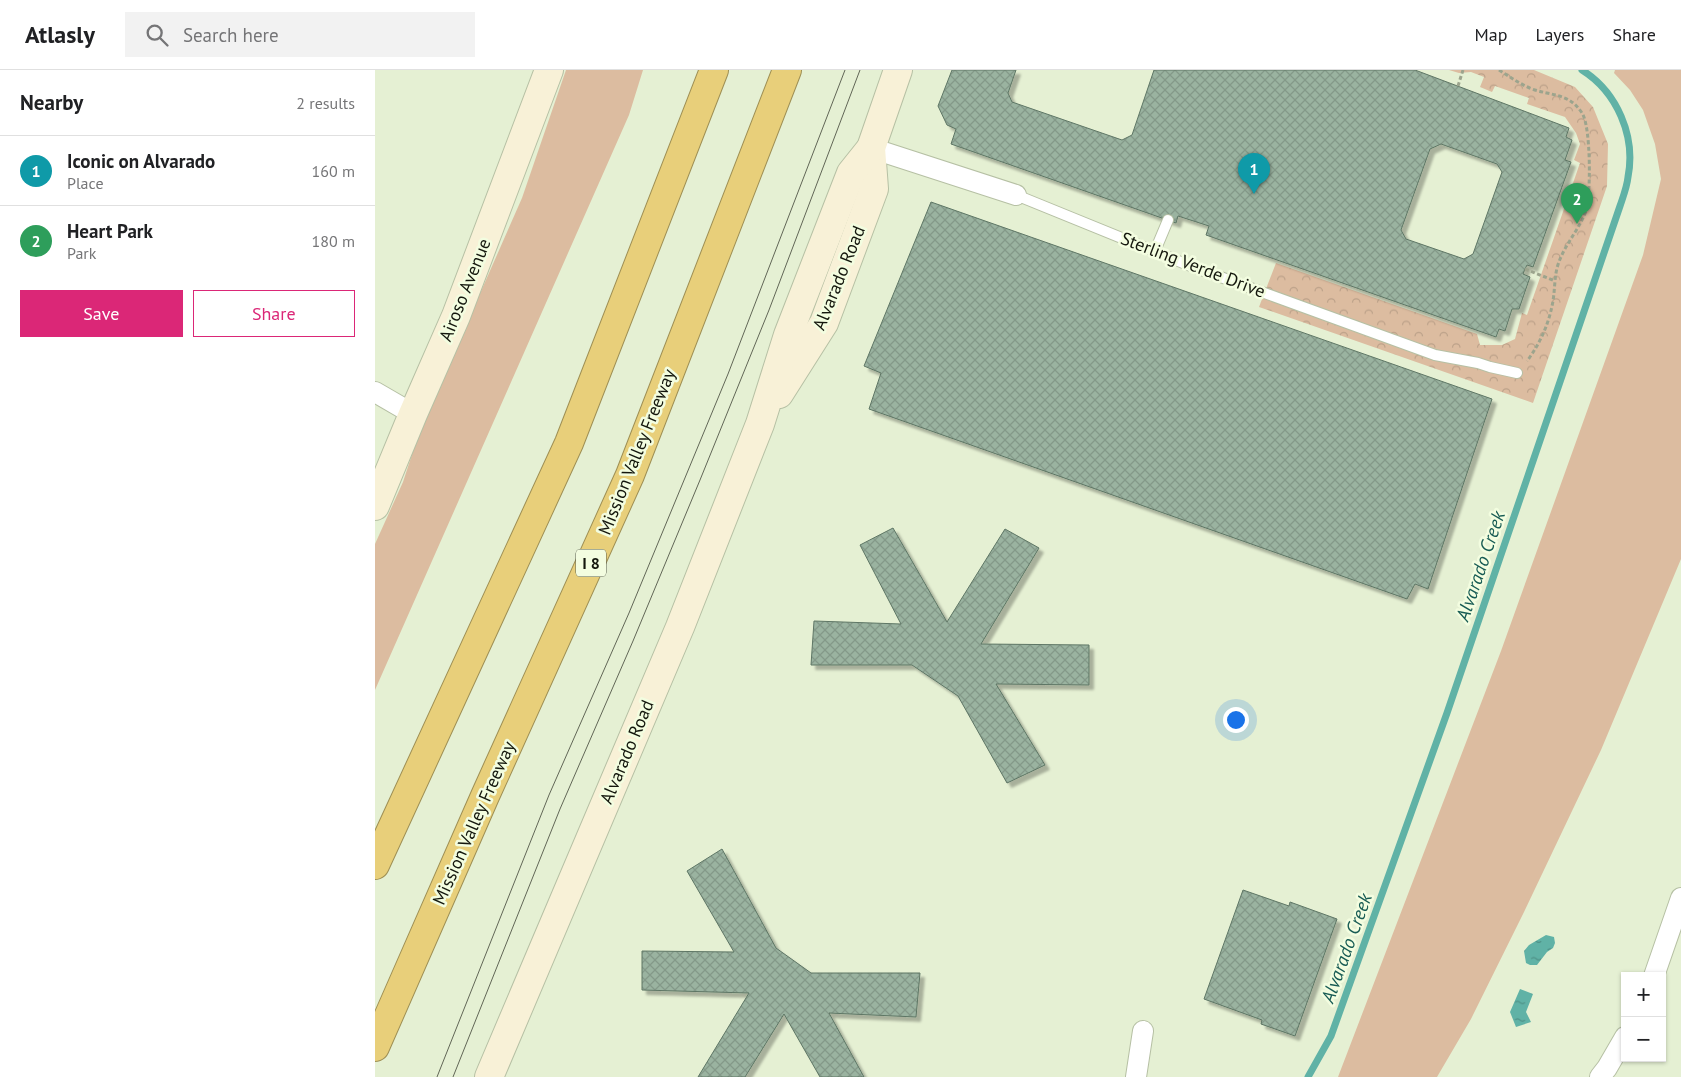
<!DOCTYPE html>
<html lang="en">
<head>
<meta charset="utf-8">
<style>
	body { margin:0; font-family:"PT Sans",sans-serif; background:#f2f2f2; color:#202124 }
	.controls { position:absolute; right:15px; bottom:15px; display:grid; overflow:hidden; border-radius:0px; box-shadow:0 1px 4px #0004 }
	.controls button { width:45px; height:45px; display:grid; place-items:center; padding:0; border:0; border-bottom:1px solid #e0e0e0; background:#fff; color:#202124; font:25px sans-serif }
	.you { position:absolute; left:860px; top:649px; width:18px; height:18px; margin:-12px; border:4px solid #fff; border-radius:50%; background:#1a73e8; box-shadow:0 0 0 8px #1a73e833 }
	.badge { display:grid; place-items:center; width:32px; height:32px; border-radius:50%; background:#db2777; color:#fff; font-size:16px; font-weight:700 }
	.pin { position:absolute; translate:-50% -41px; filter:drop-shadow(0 1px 2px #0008) }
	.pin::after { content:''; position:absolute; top:26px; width:18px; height:15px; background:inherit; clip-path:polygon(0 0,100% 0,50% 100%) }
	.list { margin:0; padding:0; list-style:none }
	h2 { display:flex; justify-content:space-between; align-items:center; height:65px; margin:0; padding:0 20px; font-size:21px }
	h2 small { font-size:16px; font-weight:400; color:#757577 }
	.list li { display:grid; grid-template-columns:32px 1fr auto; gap:15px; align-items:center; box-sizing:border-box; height:70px; padding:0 20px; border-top:1px solid #e0e0e0 }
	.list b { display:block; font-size:19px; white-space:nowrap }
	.list p { margin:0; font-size:16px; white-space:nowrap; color:#757577 }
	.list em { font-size:16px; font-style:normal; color:#757577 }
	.actions { display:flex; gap:10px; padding:15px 20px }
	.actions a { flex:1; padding:11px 0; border:1px solid #db2777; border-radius:0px; text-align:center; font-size:18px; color:#db2777 }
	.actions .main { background:#db2777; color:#fff }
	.icon { flex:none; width:28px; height:28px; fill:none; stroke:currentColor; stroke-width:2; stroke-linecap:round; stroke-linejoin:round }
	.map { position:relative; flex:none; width:1306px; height:1007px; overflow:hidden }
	header { display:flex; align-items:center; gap:30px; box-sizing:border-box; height:70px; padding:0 25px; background:#fff; border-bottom:1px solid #e0e0e0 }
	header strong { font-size:24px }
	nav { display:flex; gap:28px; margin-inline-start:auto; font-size:18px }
	.search { width:350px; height:45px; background:#f2f2f2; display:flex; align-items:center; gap:12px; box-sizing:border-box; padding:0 18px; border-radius:0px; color:#757577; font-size:19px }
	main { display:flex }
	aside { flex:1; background:#fff }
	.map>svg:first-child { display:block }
</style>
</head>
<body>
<header>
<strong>Atlasly</strong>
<div class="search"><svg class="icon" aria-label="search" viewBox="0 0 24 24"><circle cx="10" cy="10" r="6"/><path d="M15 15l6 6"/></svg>Search here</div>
<nav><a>Map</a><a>Layers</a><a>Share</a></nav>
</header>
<main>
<aside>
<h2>Nearby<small>2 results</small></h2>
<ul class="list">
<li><span class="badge" style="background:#0f9aa8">1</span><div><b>Iconic on Alvarado</b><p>Place</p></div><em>160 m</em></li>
<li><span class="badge" style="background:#2e9e5b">2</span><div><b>Heart Park</b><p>Park</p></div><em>180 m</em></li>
</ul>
<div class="actions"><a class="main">Save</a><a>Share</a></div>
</aside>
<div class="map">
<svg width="1306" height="1007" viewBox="0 0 1306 1007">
	<defs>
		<pattern id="park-crowns" width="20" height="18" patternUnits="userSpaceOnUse" patternTransform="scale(1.25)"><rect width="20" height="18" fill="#dcbca0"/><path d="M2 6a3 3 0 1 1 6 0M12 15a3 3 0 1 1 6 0" fill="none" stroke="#bca189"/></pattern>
		<pattern id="water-ripples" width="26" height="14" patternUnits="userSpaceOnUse" patternTransform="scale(1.25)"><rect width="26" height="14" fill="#60b2a6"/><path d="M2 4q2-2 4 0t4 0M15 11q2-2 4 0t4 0" fill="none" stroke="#4e9086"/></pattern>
		<pattern id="building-cross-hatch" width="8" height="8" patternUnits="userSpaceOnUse" patternTransform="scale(1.25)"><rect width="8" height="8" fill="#9ab3a0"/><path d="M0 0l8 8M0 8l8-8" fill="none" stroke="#849989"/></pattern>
		<filter id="shadow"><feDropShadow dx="4.5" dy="4.5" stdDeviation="1" flood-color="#0004"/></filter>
	</defs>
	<rect width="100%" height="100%" fill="#e5f0d3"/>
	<!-- grass -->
	<g fill="#dcbca0">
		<polygon points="191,0 268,0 254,45 0,620 0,474 28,412 45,360 147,128"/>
		<polygon points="1240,0 1306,0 1306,489 1226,680 1149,842 1096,949 1062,1007 963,1007 1126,581 1268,185 1286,109 1280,74 1268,40 1255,20 1239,3"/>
	</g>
	<!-- park -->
	<polygon fill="url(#park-crowns)" points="1074,0 1159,0 1200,17 1218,37 1233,74 1232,116 1158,333 884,237 901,193 1102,264 1105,275 1127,275 1140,269 1147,243 1152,245 1205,93 1199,90 1205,74 1201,63 1190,47 1152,34 1154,28 1120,16 1117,22 1105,17 1109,7 1096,2 1084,3"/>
	<!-- water -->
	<g fill="url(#water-ripples)">
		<polygon points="1171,865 1179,867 1180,873 1178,878 1172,882 1162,895 1155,895 1151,893 1149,881 1154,875"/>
		<polygon points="1145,919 1158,924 1151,942 1156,952 1141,957 1135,942"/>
	</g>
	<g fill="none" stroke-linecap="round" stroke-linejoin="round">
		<!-- stream -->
		<path stroke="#60b2a6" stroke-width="7" d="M933,1007L956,966L1072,643L1245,136C1248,127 1252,117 1253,107C1261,66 1242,22 1207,0"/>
	</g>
	<!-- building -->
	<g fill="url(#building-cross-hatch)" stroke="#5e7665" fill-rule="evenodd" filter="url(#shadow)">
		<path d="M577,0H641L633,23L637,32L747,70L757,65L779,0H1040L1194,58L1191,67L1197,70L1190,90L1196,92L1158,197L1152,195L1150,199L1148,204L1155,207L1144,239H1137L1130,261L1124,259L1121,267L831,165L834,156L803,146L801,153L576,74L581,59L572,55L563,36ZM1066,74L1122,94L1127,102L1098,184L1089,189L1031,169L1026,160L1055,79Z"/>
		<polygon points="556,132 1117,329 1053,519 1040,514 1032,529 494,339 506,303 489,296"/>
		<polygon points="518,458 572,552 630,459 664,478 606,574 714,575 714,615 621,614 670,695 632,713 583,626 537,595 436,595 439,551 526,554 485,475"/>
		<polygon points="347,779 401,878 436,903 545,903 541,947 454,943 489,1007 445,1007 409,944 370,1007 323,1007 374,923 267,920 267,881 359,882 312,801"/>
		<polygon points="868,820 914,836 915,832 962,849 920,966 886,954 887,950 829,929"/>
	</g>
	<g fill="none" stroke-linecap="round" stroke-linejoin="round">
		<defs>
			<g id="lane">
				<polyline points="641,125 818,197 1060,285 1103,293 1115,297 1142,303"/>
				<polyline points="780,181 793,150"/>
			</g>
			<g id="street">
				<polyline points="496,78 641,125"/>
				<polyline points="0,322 38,344"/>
				<polyline points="1279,906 1306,828"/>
				<polyline points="761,1007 768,961"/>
				<polyline points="1225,1007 1232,998 1250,967"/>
			</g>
			<g id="secondary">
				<polyline points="404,324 449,253 499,119 496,78"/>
				<polyline points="0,436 38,344 81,246 174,0"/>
				<polyline points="114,1007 305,557 385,354 413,265 476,103 496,78 523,0"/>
			</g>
			<g id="highway">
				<polyline points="0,795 194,373 339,0"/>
				<polyline points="0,977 110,726 255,405 412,0"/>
			</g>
		</defs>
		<!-- lane casing -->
		<use href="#lane" stroke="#b6c0a4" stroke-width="12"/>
		<!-- street casing -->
		<use href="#street" stroke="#b6c0a4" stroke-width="22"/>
		<!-- secondary casing -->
		<use href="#secondary" stroke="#b6c0a4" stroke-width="30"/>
		<!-- highway casing -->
		<use href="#highway" stroke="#9e8f54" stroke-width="30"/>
		<!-- path -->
		<g stroke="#9ca48d" stroke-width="3" stroke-dasharray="4 2.5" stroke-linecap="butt">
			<path d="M1124,0C1135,7 1145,14 1157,19C1177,26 1194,23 1207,43C1216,56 1216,125 1211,141C1203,162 1188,176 1182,198C1179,211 1180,223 1177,236C1173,256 1164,275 1152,291"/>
			<polyline points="1083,16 1088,0"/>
			<polyline points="1150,199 1180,211"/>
		</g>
		<!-- lane -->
		<use href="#lane" stroke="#fff" stroke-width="10"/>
		<!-- street -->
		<use href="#street" stroke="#fff" stroke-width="20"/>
		<!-- secondary -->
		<use href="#secondary" stroke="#f8f1d7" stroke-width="28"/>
		<!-- highway -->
		<use href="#highway" stroke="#e8cf7a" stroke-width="28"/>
		<!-- tram -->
		<g stroke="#616656" stroke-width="1">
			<polyline points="62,1007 174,725 254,543 353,304 470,0"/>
			<polyline points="78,1007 185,739 258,571 325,410 394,240 485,0"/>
		</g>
	</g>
	<g text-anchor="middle" stroke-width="5" stroke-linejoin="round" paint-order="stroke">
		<!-- shield labels -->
		<rect fill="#f3fde0" stroke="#575c4c" stroke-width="1" x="201" y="479.5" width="30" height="27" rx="4"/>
		<g font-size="16" font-weight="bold" fill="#14170d">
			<text x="216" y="499">I 8</text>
		</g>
		<!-- street labels -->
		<g font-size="18" fill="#14170d" stroke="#f3fde0">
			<text transform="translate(818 195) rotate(21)" y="6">Sterling Verde Drive</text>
			<text transform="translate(464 208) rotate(-68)" y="6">Alvarado Road</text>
			<text transform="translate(90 220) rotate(-68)" y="6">Airoso Avenue</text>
			<text transform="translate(262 382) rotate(-68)" y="6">Mission Valley Freeway</text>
			<text transform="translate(252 682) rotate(-67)" y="6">Alvarado Road</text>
			<text transform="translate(99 753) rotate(-66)" y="6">Mission Valley Freeway</text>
		</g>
		<!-- water labels -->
		<g font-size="19" font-style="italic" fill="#185c54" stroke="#f3fde0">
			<text transform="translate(1105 496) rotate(-71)" y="7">Alvarado Creek</text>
			<text transform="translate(971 878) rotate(-70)" y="7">Alvarado Creek</text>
		</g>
	</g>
</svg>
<div class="controls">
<button>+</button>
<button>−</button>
</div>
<div class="you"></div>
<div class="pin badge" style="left:879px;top:124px;background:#0f9aa8">1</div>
<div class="pin badge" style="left:1202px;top:154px;background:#2e9e5b">2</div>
</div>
</main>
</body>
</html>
